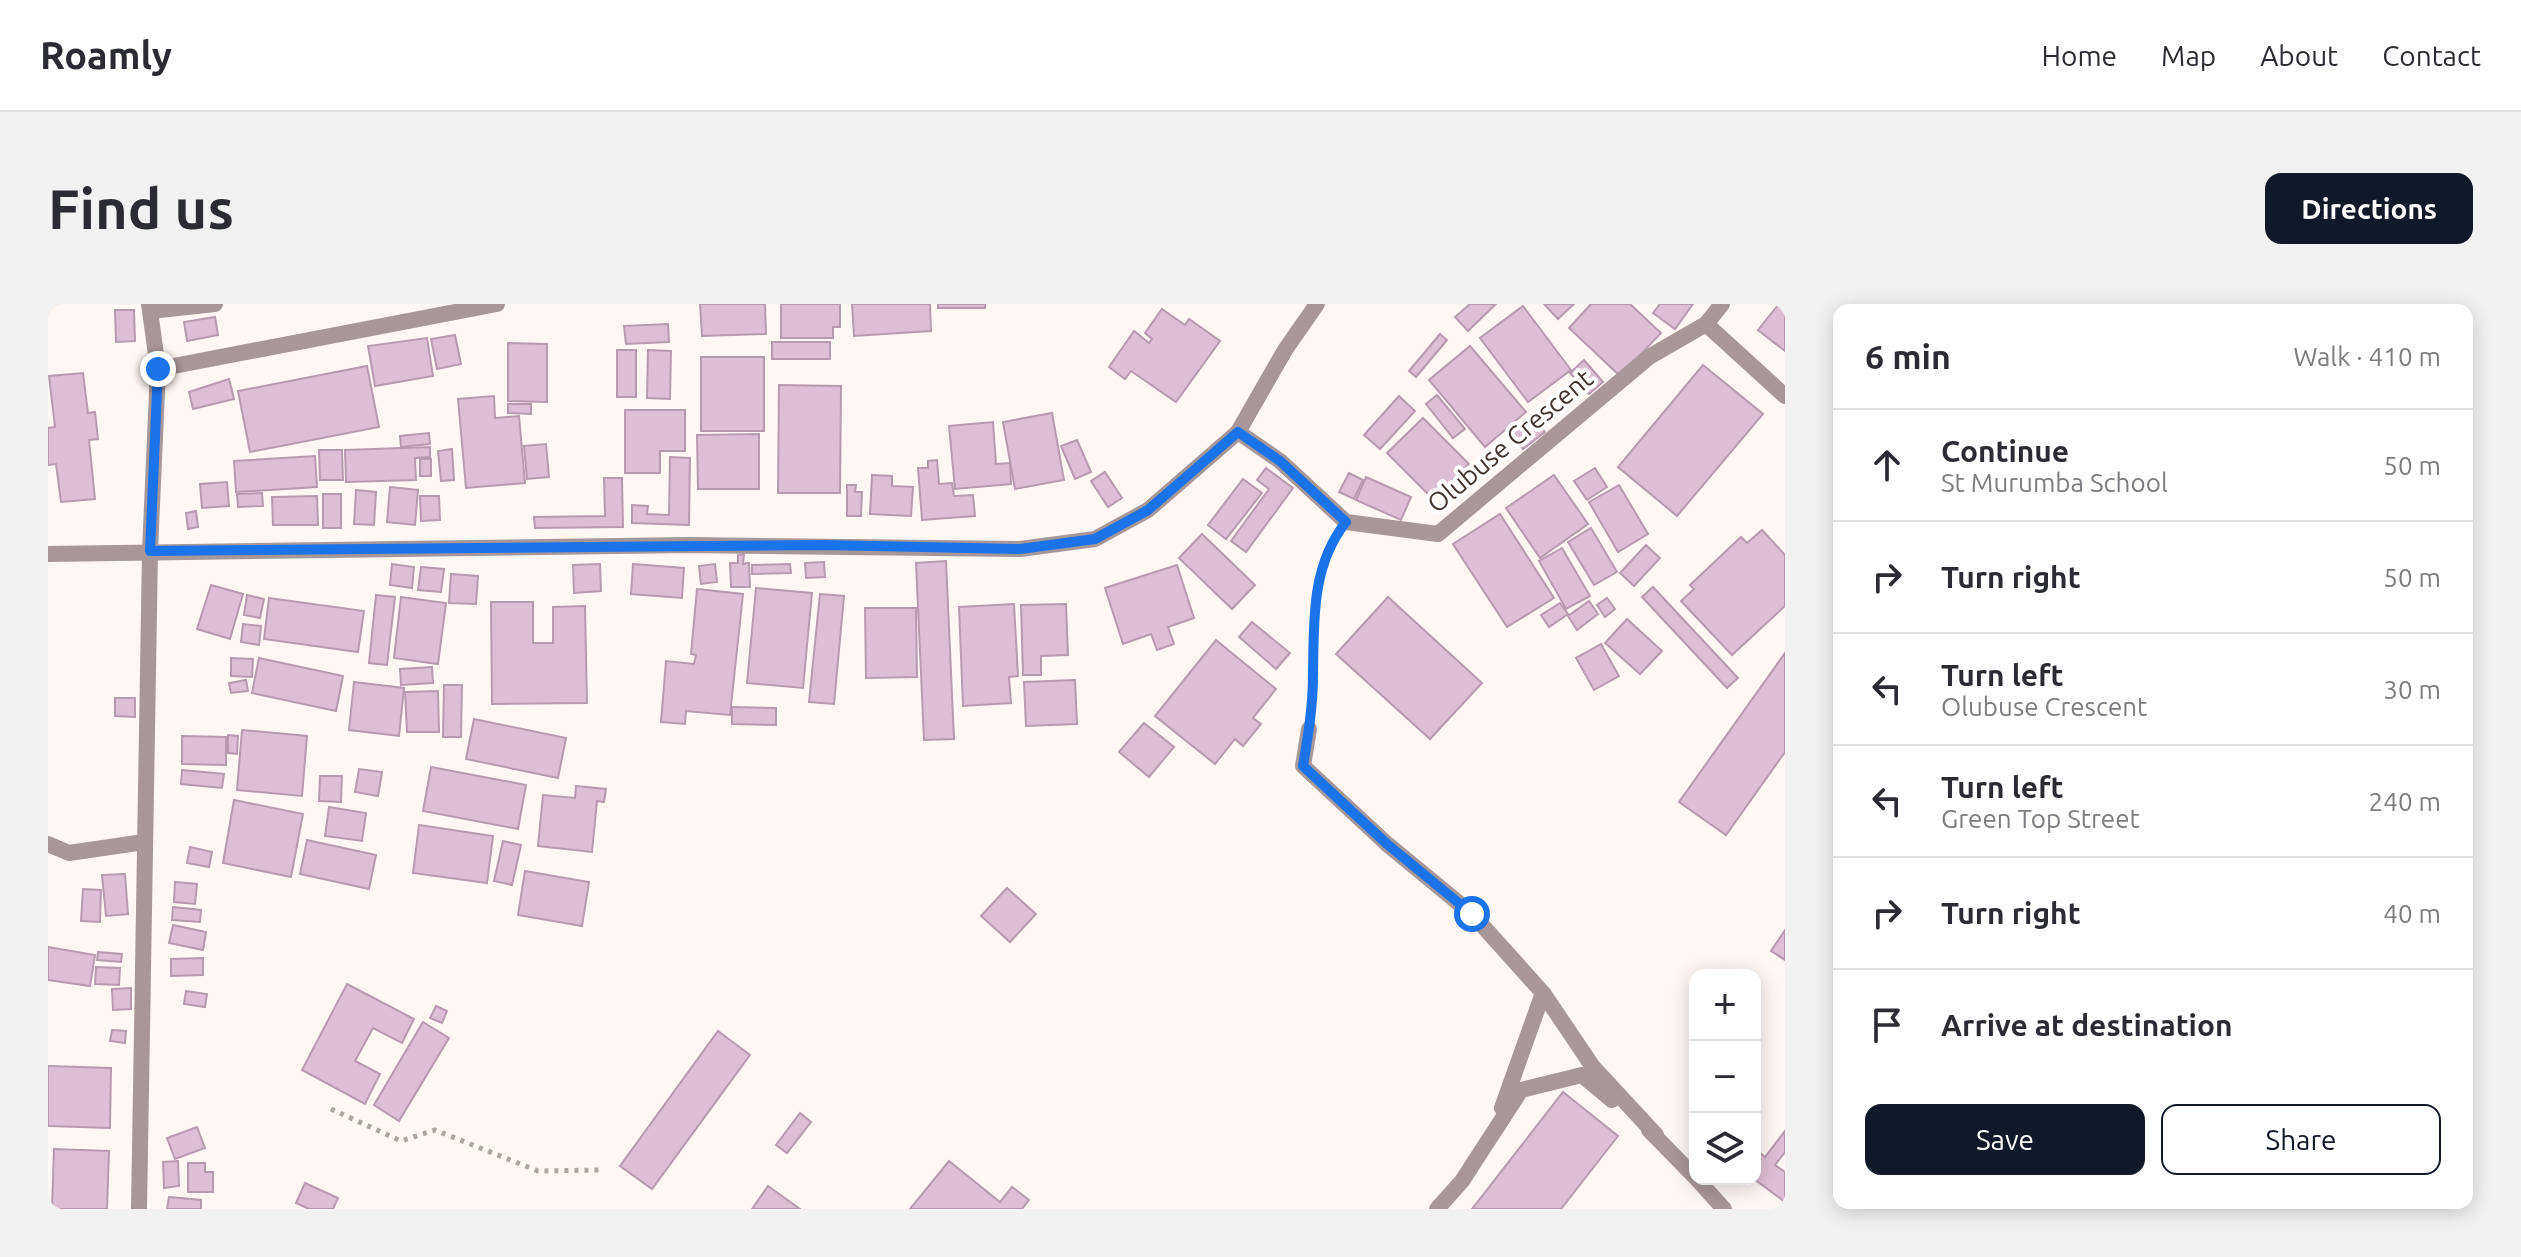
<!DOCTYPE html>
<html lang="en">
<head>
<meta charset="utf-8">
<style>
	body { margin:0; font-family:Ubuntu,sans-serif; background:#f2f2f3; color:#2b2b33 }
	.controls { position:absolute; right:24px; bottom:24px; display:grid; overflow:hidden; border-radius:16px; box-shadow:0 4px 20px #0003 }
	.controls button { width:72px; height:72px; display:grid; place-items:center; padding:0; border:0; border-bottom:2px solid #e1e1e2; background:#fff; color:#2b2b33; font:40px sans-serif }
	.stop { position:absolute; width:24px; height:24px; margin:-18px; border:6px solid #1a73e8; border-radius:50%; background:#fff }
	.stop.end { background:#1a73e8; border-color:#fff; box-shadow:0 2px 8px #0008 }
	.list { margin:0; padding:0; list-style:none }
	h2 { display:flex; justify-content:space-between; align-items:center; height:104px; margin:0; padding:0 32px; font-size:34px }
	h2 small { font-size:26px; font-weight:400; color:#7c7c81 }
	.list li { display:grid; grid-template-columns:52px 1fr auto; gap:24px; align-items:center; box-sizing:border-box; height:112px; padding:0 32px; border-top:2px solid #e1e1e2 }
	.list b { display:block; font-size:30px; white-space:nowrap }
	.list p { margin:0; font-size:26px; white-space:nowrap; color:#7c7c81 }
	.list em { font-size:26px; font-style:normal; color:#7c7c81 }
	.actions { display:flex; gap:16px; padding:24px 32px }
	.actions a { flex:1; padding:18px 0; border:2px solid #111827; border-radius:16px; text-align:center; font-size:28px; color:#111827 }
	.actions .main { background:#111827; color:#fff }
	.icon { flex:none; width:44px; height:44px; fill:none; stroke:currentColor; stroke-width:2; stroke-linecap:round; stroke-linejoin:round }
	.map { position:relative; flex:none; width:1737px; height:905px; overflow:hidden; border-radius:16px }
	header { display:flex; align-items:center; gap:48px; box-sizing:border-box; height:112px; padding:0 40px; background:#fff; border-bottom:2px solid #e1e1e2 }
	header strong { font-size:38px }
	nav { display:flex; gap:44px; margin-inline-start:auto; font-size:28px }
	.intro { display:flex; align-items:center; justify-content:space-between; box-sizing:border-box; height:192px; padding:0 48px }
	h1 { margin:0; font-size:56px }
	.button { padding:20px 36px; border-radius:16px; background:#111827; color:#fff; font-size:28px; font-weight:700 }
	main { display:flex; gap:48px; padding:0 48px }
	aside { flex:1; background:#fff; border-radius:16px; box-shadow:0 4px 20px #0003 }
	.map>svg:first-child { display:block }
</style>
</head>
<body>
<header>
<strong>Roamly</strong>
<nav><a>Home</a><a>Map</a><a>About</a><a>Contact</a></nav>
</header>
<div class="intro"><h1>Find us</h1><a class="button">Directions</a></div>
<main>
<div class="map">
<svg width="1737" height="905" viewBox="0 0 1737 905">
	<rect width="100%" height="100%" fill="#fff7f4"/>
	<!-- building -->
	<g fill="#dcbfd4" stroke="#b89ab0" stroke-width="2">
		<polygon points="652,0 717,0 718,30 654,32"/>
		<polygon points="733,0 792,0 792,23 785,23 785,34 733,34"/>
		<polygon points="804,0 882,0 883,27 806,32"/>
		<rect x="890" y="0" width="47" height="4"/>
		<polygon points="1422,0 1448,0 1420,27 1407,13"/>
		<polygon points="1496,0 1526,0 1510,15"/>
		<polygon points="1543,0 1582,0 1613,29 1572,72 1521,24"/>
		<polygon points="1612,0 1645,0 1627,25 1605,9"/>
		<polygon points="1730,1 1737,7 1737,47 1710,26"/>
		<polygon points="1475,2 1523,66 1480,98 1432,34"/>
		<polygon points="1114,5 1137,21 1141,15 1172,37 1128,98 1083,67 1077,75 1061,63 1086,27 1101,39 1104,35 1097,29"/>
		<polygon points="67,6 86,6 87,37 68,38"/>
		<polygon points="167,13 170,31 139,37 136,18"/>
		<polygon points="620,20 621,38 578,40 576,22"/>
		<polygon points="1392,30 1399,36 1368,73 1361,67"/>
		<polygon points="407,31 413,60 389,65 383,35"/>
		<polygon points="379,34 385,72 327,82 320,42"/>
		<rect x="724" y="38" width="58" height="17"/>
		<polygon points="460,39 499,40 499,98 460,97"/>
		<polygon points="1422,42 1478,108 1437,143 1381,76"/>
		<rect x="569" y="46" width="19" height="47"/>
		<polygon points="600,46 623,47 622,95 599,94"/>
		<rect x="653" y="53" width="63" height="74"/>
		<polygon points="1536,56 1555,78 1541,90 1522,69"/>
		<polygon points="1655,61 1715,110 1629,212 1570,163"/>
		<polygon points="319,62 331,123 202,148 190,87"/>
		<polygon points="35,69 40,109 47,108 50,135 41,136 47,195 13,198 8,160 0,161 0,124 7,123 1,72"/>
		<polygon points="181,75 186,95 145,105 141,88"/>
		<polygon points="731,81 793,82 792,189 730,189"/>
		<polygon points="1389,91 1417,125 1405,134 1378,100"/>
		<polygon points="446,92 447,114 471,112 477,179 418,184 410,95"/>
		<polygon points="1351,92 1367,107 1332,145 1316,131"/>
		<polygon points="460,100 483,100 483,110 460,109"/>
		<polygon points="577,106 637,106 637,147 612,147 612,169 577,169"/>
		<polygon points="1004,109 1016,176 967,185 955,118"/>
		<polygon points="1484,112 1497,128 1475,145 1462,128"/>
		<polygon points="1375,114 1421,160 1385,195 1339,149"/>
		<polygon points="945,118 948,160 962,159 963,180 907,185 901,122"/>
		<polygon points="381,129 382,140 353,143 352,132"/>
		<polygon points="711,130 711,185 650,185 649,131"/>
		<polygon points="1029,136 1043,168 1027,175 1013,142"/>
		<polygon points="498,140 501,173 479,175 476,142"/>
		<polygon points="382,143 382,153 367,154 368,176 298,178 297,146"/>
		<polygon points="404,145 406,176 393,177 390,147"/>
		<polygon points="271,146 294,146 295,176 272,176"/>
		<polygon points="267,152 269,183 188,188 186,157"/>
		<polygon points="622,153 642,154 641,221 584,219 584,201 600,202 599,210 621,211"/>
		<rect x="372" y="155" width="11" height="17"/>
		<polygon points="889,156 891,180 904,179 906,192 925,191 927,212 874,216 870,164 880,164 880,157"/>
		<polygon points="1218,164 1245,184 1198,248 1183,237 1221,185 1209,176"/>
		<polygon points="1547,164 1559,183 1539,196 1526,177"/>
		<polygon points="1057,168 1074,194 1060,203 1043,177"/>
		<polygon points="1301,169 1315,176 1306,195 1291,188"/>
		<polygon points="824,171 844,172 844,182 865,183 863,212 822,210"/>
		<polygon points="1506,171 1540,220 1492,254 1458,204"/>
		<polygon points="1318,173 1363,193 1353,216 1308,196"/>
		<polygon points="556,174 574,174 575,223 487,224 486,213 557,212"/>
		<polygon points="1195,175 1214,189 1178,235 1160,221"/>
		<polygon points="179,178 181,202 154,204 152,180"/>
		<polygon points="799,181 808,181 807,188 814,188 813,212 799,212"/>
		<polygon points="1571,181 1600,230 1570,248 1541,198"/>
		<polygon points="342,183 370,186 367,221 339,218"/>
		<polygon points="308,186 328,188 326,221 306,220"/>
		<polygon points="214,189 215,202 190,203 189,190"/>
		<rect x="275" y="190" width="18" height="34"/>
		<polygon points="269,192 270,221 225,221 224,193"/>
		<polygon points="372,192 391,192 392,216 373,217"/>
		<polygon points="148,207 150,223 140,225 138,209"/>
		<polygon points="1452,210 1506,294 1459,323 1405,240"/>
		<polygon points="1543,224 1569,268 1546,281 1520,238"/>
		<polygon points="1714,226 1737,251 1737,302 1684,351 1633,297 1646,285 1642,281 1693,233 1699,239"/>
		<polygon points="1154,230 1207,281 1184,305 1131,254"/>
		<polygon points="1598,241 1612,254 1586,282 1572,269"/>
		<polygon points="1514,244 1542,292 1518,305 1491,257"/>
		<polygon points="696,250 695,260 701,259 702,283 683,283 682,259 690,259 690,251"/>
		<polygon points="898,257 906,435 876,436 868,259"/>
		<polygon points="776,258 777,273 758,274 757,259"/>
		<polygon points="344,260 366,263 364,284 342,281"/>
		<polygon points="552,260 553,287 526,289 525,261"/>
		<polygon points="585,260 636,264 634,294 583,290"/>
		<polygon points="667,260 669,278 653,280 651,262"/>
		<polygon points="742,260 743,269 704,270 704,261"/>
		<polygon points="1129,261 1146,314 1120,323 1126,340 1109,346 1103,330 1075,340 1057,284"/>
		<polygon points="373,263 396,265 393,288 370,286"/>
		<polygon points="403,270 430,272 428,300 401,299"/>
		<polygon points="163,281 195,290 182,335 149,325"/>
		<polygon points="1605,283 1690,374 1679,384 1594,293"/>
		<polygon points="708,284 764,289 755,384 699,379"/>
		<polygon points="649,285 695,290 682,411 638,407 637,420 613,418 618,357 646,360 648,351 643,350"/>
		<polygon points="772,290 796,292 786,400 761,398"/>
		<polygon points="199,291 216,295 212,314 196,311"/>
		<polygon points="328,291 347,293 339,361 321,359"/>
		<polygon points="353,293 398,299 390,360 346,354"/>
		<polygon points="1340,293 1434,379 1382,435 1288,350"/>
		<polygon points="221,294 316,307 310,348 216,335"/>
		<polygon points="1559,294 1567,305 1557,313 1549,301"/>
		<polygon points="1541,297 1550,310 1529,326 1520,312"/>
		<polygon points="443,298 485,298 485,339 505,339 505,303 537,302 539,399 444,400"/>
		<polygon points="1512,299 1520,310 1501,323 1493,311"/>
		<polygon points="966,300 970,372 961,373 963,399 915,402 911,303"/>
		<polygon points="1018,300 1020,351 993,352 993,371 975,371 973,301"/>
		<polygon points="817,304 868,304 869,373 818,374"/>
		<polygon points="1579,315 1614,347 1592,370 1557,339"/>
		<polygon points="1204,318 1242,349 1228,365 1191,333"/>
		<polygon points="195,320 213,322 211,341 193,338"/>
		<polygon points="1168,336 1228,385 1205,414 1213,420 1195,442 1187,435 1167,460 1107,412"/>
		<polygon points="1553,340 1571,372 1546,386 1528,354"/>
		<polygon points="1737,349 1737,448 1678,531 1631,498"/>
		<polygon points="183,354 205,355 204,373 183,372"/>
		<polygon points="211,354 295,372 288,407 204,389"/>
		<polygon points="384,363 385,379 353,381 352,365"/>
		<polygon points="198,376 200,387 183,389 181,379"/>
		<polygon points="1027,376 1029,420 978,422 976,378"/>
		<polygon points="306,378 356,384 351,432 301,426"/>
		<polygon points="396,381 414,381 413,433 395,433"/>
		<polygon points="390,387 391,428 359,428 357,388"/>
		<polygon points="67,394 87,394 87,413 67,412"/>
		<polygon points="684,403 728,404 728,421 684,420"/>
		<polygon points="426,415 518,434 510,474 418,455"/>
		<polygon points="1096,419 1126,443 1101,473 1071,448"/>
		<polygon points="194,426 259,432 254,492 189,486"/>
		<polygon points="180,431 190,432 189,450 180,449"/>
		<polygon points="134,432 178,433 178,461 134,460"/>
		<polygon points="383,463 478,481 470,525 375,507"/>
		<polygon points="311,465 334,468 330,492 307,488"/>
		<polygon points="134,466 176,470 174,484 133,480"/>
		<polygon points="272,472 294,472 293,498 271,497"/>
		<polygon points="528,482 558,485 556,498 549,497 544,548 490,542 495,491 527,494"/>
		<polygon points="186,496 255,510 243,573 175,559"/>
		<polygon points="281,503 318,509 314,537 277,532"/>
		<polygon points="371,521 445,532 439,579 365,569"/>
		<polygon points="259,536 328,551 321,585 252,570"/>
		<polygon points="455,537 473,541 464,581 446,577"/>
		<polygon points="142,543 164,548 161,563 139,559"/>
		<polygon points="477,567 541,578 534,622 470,611"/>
		<polygon points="77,570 80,610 58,612 54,571"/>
		<polygon points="127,578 149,580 147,600 126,598"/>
		<polygon points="959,584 988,610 962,638 933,612"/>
		<polygon points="35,585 53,586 52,618 33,617"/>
		<polygon points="125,603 153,606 152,618 124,616"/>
		<polygon points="125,621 158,628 155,646 121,639"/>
		<polygon points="1737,626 1737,656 1723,647"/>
		<polygon points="0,643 47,651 42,682 0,676"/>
		<polygon points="50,648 74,650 73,658 49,656"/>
		<polygon points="155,654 155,671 123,672 123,655"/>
		<polygon points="48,663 72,664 71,681 47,680"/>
		<polygon points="299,680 366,715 354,739 325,724 307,757 332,770 317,800 254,766"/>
		<polygon points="83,684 83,705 65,706 64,685"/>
		<polygon points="138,687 159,690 157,703 136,700"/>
		<polygon points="388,702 399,707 394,719 382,714"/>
		<polygon points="375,718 401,734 351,817 326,801"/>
		<polygon points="64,726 78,727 77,739 62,737"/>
		<polygon points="670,727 702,751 604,885 572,862"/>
		<polygon points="0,762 63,764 62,824 0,822"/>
		<polygon points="1515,788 1570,832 1513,905 1424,905"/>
		<polygon points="752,809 763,818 739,849 728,841"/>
		<polygon points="149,823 157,844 127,855 119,834"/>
		<polygon points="1737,827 1737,848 1727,861 1737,868 1737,898 1706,875 1707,856 1712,849 1717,853"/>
		<polygon points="6,845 61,847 59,905 4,905"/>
		<polygon points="130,857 131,882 116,884 115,858"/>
		<polygon points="901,857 952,898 964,883 981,896 974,905 862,905"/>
		<polygon points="140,859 157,859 157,868 165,868 165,888 140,888"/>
		<polygon points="257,879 290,894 285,905 261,905 248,899"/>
		<polygon points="720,882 752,905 704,905"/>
		<polygon points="121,893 153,896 153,905 119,905"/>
	</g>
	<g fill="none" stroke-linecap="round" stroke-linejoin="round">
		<!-- path -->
		<g stroke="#afa4a0" stroke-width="5" stroke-dasharray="4 6" stroke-linecap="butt">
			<polyline points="1263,406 1268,285 1286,235"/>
			<polyline points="283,805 353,837 387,826 490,867 552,866"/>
		</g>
		<!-- lane -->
		<polyline stroke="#a89798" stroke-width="16" points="102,7 167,0"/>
		<!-- street -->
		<g stroke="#a89798" stroke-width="16">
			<polyline points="1658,20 1737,92"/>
			<polyline points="110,65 449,0"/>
			<polyline points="1190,128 1232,157 1298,218 1390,230 1601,53 1658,20 1674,0"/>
			<polyline points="0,250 641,241 972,245 1047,235 1100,206 1190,128 1237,46 1269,0"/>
			<polyline points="1261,425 1255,462 1339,540 1424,610 1495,689 1545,763 1608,831"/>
			<polyline points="0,540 21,549 96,538"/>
			<polyline points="1454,804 1495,689"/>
			<polyline points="1601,826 1647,873"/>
			<polyline points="1649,875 1676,905"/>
			<polyline points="91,905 102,247 110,65 101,0"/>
			<polyline points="1389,905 1414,877 1473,786 1534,771 1564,796"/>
		</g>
	</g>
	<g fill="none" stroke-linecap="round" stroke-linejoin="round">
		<!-- route -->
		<path stroke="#1a73e8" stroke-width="10" d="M110,65L102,247L775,241L972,245L1047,235L1100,206L1190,128L1232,157L1298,218C1263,262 1266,317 1265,371C1265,402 1260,432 1255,462L1339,540L1424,610"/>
	</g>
	<g text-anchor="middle" stroke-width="8" stroke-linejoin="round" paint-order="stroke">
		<!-- street labels -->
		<g font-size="26" fill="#3f312b" stroke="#fff">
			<text transform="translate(1462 137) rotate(-40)" y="9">Olubuse Crescent</text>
		</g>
	</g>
</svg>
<div class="controls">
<button>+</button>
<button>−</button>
<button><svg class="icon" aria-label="layers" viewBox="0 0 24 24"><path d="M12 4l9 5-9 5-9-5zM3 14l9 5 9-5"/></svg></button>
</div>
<div class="stop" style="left:1424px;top:610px"></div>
<div class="stop end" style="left:110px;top:65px"></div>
</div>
<aside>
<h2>6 min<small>Walk · 410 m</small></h2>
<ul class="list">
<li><svg class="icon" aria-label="ahead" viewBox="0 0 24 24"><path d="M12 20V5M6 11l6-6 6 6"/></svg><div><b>Continue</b><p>St Murumba School</p></div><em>50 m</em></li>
<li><svg class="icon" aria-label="right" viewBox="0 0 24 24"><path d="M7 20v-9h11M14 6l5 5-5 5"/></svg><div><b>Turn right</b></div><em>50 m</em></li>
<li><svg class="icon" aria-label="left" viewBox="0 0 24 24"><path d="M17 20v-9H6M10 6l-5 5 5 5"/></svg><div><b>Turn left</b><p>Olubuse Crescent</p></div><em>30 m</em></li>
<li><svg class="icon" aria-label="left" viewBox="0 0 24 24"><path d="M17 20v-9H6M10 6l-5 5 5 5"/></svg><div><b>Turn left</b><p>Green Top Street</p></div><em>240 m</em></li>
<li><svg class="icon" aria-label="right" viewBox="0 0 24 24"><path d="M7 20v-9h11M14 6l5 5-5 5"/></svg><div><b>Turn right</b></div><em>40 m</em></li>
<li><svg class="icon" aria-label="arrive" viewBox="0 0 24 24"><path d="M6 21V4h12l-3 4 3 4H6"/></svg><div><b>Arrive at destination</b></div></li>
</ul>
<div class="actions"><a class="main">Save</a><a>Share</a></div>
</aside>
</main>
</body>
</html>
